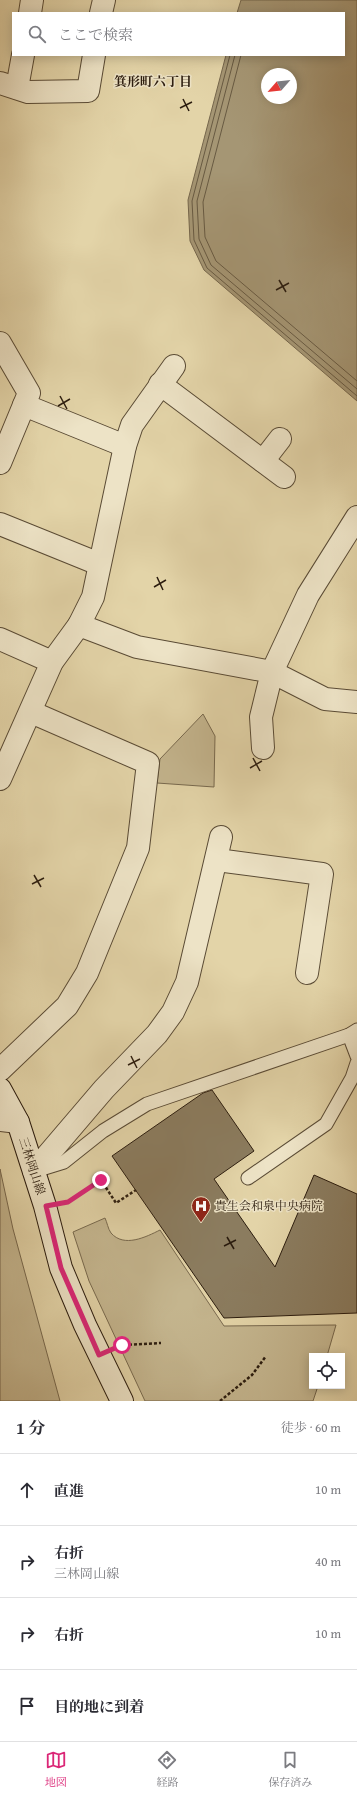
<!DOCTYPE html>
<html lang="ja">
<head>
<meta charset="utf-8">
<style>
	body { margin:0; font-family:"Gentium Book Plus","Noto Serif JP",serif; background:#f2f2f3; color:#2b2b33 }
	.controls { position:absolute; right:12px; bottom:12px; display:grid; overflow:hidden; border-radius:0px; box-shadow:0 2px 10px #0003 }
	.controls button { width:36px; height:36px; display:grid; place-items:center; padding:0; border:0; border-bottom:1px solid #e1e1e2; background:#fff; color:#2b2b33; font:20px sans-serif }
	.compass { position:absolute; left:261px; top:68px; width:36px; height:36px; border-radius:50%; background:#fff; box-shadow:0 2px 10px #0003; rotate:242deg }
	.stop { position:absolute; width:12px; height:12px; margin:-9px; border:3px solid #db2777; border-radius:50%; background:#fff }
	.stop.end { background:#db2777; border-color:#fff; box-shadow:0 1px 4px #0008 }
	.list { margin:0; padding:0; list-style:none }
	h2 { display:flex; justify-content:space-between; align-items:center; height:52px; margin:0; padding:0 16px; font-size:17px }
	h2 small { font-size:13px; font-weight:400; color:#7c7c81 }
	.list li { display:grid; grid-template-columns:26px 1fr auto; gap:12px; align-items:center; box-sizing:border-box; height:72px; padding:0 16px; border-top:1px solid #e1e1e2 }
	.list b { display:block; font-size:15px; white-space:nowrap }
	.list p { margin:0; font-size:13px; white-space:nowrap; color:#7c7c81 }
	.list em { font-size:13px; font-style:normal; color:#7c7c81 }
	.icon { flex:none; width:22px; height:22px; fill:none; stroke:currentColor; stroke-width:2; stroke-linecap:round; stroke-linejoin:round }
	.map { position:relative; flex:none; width:357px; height:1401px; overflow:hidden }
	.search { position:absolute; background:#fff; box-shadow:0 2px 10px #0003; left:12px; right:12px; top:12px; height:44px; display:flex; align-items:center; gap:10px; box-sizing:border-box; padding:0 14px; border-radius:0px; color:#7c7c81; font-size:15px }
	.sheet { height:340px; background:#fff }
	nav { display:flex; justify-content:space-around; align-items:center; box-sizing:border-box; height:56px; border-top:1px solid #e1e1e2; background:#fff; font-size:11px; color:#7c7c81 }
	nav a { display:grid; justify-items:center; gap:2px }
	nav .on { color:#db2777 }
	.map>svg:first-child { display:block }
</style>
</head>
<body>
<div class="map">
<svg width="357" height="1401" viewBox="0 0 357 1401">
	<rect width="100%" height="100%" fill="#e3d4a8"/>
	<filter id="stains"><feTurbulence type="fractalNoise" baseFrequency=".005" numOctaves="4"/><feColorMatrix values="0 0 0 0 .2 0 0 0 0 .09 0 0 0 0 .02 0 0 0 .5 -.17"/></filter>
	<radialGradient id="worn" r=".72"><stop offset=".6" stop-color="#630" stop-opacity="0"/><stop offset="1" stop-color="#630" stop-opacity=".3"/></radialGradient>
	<!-- green -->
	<g fill="#c4b58e" stroke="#78694e">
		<polygon points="203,714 215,736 214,787 157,783 160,759"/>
		<polygon points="0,1169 13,1229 60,1401 0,1401"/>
		<path d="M105,1218C107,1222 108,1229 111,1233C124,1248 146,1237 160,1230L224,1326L336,1325L327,1356H312V1386H318L313,1401H145L89,1281L73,1232Z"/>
	</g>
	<!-- water -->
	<path fill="#a59674" stroke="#75664c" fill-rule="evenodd" d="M241,0H357V401L204,270L190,241L188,200L226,55H344V13H237ZM267,74H291V98H267Z"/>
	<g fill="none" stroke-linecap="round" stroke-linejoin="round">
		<!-- shore -->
		<g stroke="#685a42" stroke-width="1">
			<polyline points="230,55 192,201 194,240 207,268 357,396"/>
			<polyline points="235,55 197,201 199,239 211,265 357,389"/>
			<polyline points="241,55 203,202 205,237 216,261 357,381"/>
		</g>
	</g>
	<!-- building -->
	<polygon fill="#8b7c5f" stroke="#2c1d0f" points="212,1090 254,1151 214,1179 275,1267 314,1175 357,1194 357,1313 224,1318 112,1156 203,1093"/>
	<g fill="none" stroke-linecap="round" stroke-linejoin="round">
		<defs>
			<g id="service">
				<polyline points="349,1035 357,1056"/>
				<polyline points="38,1170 64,1162 103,1131 147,1104 349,1035 357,1030"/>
				<polyline points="248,1178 326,1124 352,1078 357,1063"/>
			</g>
			<g id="minor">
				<polyline points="30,13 32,0"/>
				<polyline points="101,13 104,0"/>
				<polyline points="0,83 28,92 88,91 94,55"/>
				<polyline points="17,88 23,55"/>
				<polyline points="0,343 29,393 0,463"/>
				<polyline points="160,384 284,477"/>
				<polyline points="24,405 125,446"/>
				<polyline points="263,461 280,439"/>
				<polyline points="0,524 99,564"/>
				<polyline points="79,625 137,647 272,672 325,699 357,702"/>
				<polyline points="0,639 52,662"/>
				<polyline points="263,748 261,717 272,672 308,595 357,517"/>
				<polyline points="0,779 52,662 79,625 93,597 125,446 132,425 174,366"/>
				<polyline points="217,860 322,874 307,973"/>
				<polyline points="0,1070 67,1006 87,973 138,848 148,763 31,712"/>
				<polyline points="0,1120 18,1122"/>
				<polyline points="34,1171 104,1089 157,1034 173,1012 187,982 221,837"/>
			</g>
			<polyline id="secondary" points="0,1089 18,1122 45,1206 61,1268 85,1325 122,1401"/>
		</defs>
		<!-- service casing -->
		<use href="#service" stroke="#5a4b35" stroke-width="15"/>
		<!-- minor casing -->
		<use href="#minor" stroke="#5a4b35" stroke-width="24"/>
		<!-- secondary casing -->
		<use href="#secondary" stroke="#2c1d0f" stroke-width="24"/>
		<!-- path -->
		<g stroke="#2c1d0f" stroke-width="2.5" stroke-dasharray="3 2" stroke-linecap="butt">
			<polyline points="71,1200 101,1180 116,1203 136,1190"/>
			<polyline points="124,1345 161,1343"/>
			<polyline points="220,1401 252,1375 266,1356"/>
		</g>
		<!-- service -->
		<use href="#service" stroke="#ede3c6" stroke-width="13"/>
		<!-- minor -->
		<use href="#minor" stroke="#ede3c6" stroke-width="22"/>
		<!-- secondary -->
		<use href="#secondary" stroke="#ede3c6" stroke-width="22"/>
	</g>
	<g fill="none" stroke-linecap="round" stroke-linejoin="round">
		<!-- route -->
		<polyline stroke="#db2777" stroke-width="5" points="101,1180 68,1202 46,1206 61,1268 99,1355 122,1345"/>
	</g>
	<!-- ticks -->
	<path fill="none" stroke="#2c1d0f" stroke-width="1.5" d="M183,99L189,111M180,108L192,102M279,280L286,292M276,290L289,283M60,396L67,409M58,406L70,399M157,577L163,590M154,587L166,580M253,758L260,771M250,768L262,761M34,875L41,887M32,884L44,878M131,1056L137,1068M128,1065L140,1059M227,1237L234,1249M224,1246L236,1240"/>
	<!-- icons -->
	<defs>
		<symbol id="hospital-pin" viewBox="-11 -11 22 30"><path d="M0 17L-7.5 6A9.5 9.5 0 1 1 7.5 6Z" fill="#8f2418" stroke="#ede3c6"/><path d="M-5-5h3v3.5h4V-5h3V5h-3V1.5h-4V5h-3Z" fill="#fff"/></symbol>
	</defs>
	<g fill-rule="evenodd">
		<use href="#hospital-pin" x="190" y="1195" width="22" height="30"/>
	</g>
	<g text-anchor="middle" stroke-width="3" stroke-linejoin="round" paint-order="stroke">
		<!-- street labels -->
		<g font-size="12" fill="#2c1d0f" stroke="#ede3c6">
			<text transform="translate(32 1166) rotate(72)" y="4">三林岡山線</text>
		</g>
		<!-- poi labels -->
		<g font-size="12" fill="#2c1d0f" stroke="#ede3c6" text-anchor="start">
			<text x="215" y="1210">貴生会和泉中央病院</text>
		</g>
		<!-- neighbourhood labels -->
		<g font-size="13" font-weight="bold" fill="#2c1d0f" stroke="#ede3c6">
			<text x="153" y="86">箕形町六丁目</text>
		</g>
	</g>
	<rect width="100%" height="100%" filter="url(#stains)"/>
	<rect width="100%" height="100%" fill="url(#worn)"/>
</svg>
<div class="controls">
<button><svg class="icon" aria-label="locate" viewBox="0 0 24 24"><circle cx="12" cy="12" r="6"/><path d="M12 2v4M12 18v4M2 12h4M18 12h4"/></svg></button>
</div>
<svg class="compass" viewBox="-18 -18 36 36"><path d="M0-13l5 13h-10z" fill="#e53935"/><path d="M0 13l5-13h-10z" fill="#7c7c81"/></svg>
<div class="stop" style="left:122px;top:1345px"></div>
<div class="stop end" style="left:101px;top:1180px"></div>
<div class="search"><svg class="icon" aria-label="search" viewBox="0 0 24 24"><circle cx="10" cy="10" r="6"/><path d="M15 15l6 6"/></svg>ここで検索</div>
</div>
<section class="sheet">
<h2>1 分<small>徒歩 · 60 m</small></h2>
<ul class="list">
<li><svg class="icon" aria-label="ahead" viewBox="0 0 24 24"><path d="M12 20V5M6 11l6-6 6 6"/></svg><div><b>直進</b></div><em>10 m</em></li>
<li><svg class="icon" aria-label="right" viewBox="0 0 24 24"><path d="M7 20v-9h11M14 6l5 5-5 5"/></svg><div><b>右折</b><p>三林岡山線</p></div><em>40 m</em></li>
<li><svg class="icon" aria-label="right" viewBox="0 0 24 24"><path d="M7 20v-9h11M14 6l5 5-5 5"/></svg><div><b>右折</b></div><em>10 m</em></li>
<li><svg class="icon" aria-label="arrive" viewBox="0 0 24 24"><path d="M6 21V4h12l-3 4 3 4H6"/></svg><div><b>目的地に到着</b></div></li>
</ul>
</section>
<nav>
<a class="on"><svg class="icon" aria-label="map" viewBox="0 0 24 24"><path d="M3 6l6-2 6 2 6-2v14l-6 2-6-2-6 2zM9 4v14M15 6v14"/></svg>地図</a>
<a><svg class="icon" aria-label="directions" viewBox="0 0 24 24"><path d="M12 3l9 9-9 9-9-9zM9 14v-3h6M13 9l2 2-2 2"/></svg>経路</a>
<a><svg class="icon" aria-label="saved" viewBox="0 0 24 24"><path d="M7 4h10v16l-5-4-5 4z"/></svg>保存済み</a>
</nav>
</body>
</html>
